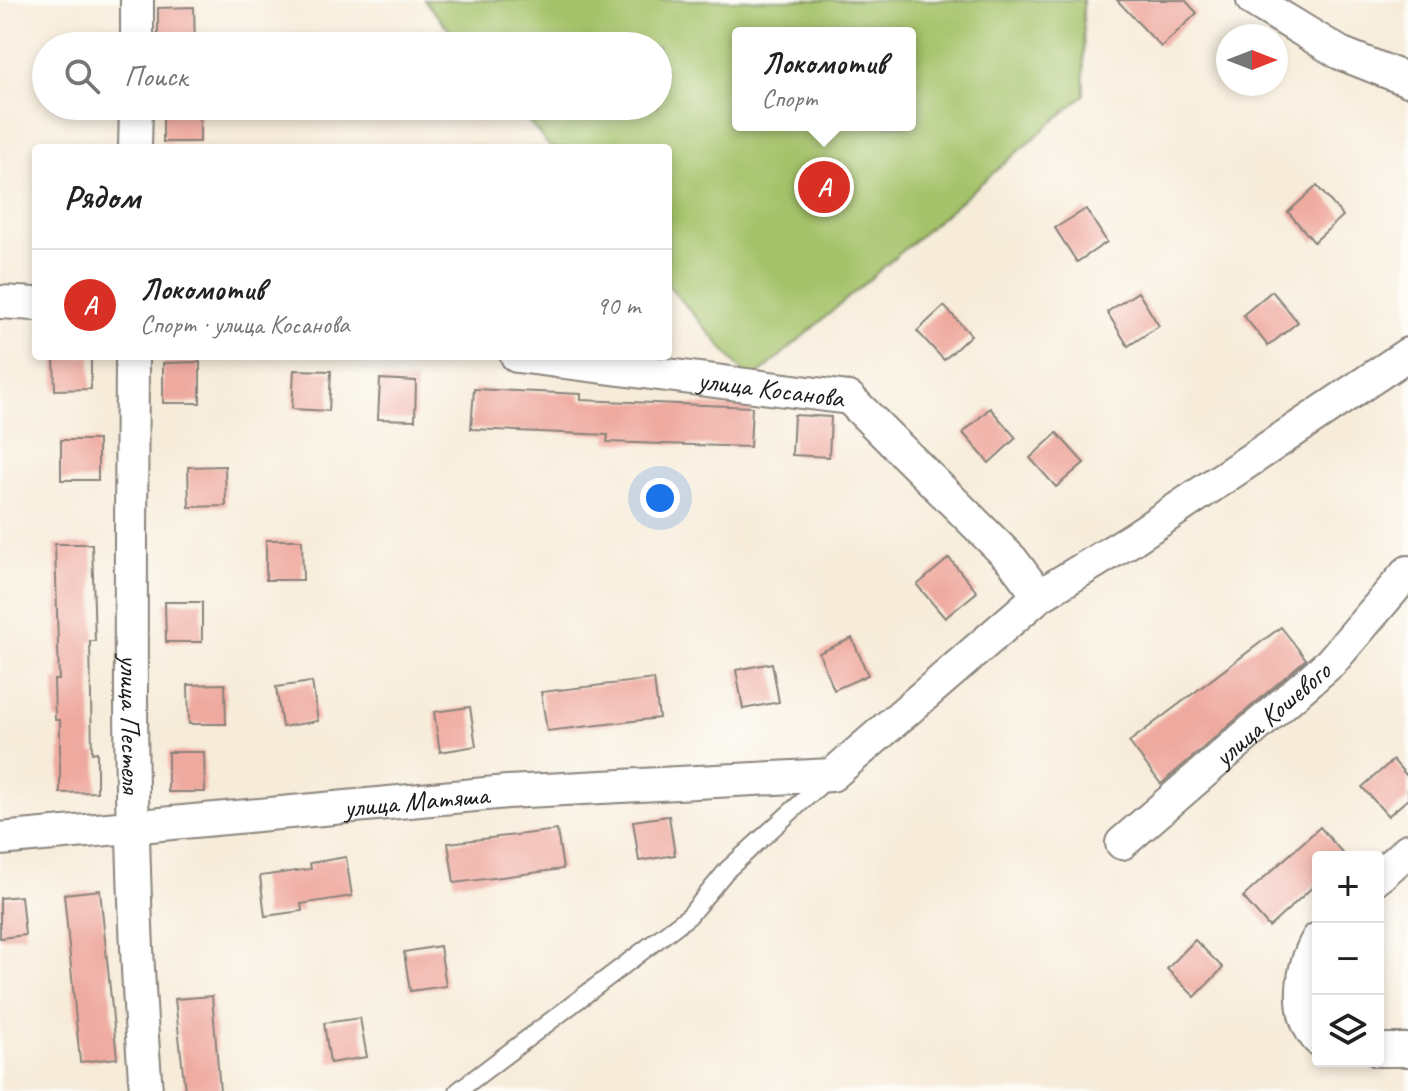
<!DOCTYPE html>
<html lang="ru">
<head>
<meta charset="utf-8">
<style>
	body { margin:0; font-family:Caveat,sans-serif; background:#f6f6f6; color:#222 }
	.controls { position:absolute; right:24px; bottom:24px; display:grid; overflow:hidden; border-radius:8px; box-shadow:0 4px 12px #0003 }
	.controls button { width:72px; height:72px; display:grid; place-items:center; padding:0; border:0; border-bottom:2px solid #e0e0e0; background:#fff; color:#222; font:40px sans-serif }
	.compass { position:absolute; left:1216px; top:24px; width:72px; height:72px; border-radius:50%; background:#fff; box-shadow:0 4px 12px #0003; rotate:90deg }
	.you { position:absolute; left:660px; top:498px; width:28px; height:28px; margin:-20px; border:6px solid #fff; border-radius:50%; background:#1a73e8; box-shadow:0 0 0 12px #1a73e833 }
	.badge { display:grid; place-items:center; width:52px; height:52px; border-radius:50%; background:#d93025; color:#fff; font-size:26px; font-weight:700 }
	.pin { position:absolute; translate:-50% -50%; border:4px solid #fff; box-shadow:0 2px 8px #0006 }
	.popup { position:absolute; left:732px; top:27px; width:184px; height:104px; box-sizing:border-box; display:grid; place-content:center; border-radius:8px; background:#fff; filter:drop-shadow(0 2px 6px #0005); font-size:26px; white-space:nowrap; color:#767676 }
	.popup b { font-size:30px; color:#222 }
	.popup::after { content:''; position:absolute; left:50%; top:100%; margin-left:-16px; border:16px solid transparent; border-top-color:#fff }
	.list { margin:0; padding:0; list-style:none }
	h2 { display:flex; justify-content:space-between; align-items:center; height:104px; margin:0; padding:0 32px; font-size:34px }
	h2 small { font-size:26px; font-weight:400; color:#767676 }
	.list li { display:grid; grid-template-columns:52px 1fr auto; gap:24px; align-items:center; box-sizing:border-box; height:112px; padding:0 32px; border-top:2px solid #e0e0e0 }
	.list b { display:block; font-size:30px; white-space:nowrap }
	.list p { margin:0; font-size:26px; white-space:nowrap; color:#767676 }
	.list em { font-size:26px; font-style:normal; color:#767676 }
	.icon { flex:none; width:44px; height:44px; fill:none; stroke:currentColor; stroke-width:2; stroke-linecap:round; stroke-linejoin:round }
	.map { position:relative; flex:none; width:1408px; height:1091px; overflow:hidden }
	.search { position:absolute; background:#fff; box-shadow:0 4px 12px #0003; left:32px; top:32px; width:640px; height:88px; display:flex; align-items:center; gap:20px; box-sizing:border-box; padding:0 28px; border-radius:44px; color:#767676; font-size:30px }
	.panel { position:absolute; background:#fff; box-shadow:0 4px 12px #0003; left:32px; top:144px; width:640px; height:216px; border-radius:8px }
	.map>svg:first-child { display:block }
</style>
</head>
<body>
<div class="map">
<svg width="1408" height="1091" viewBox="0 0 1408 1091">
	<rect width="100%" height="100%" fill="#fdfcf7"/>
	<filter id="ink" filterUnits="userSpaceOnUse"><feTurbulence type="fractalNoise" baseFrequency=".0125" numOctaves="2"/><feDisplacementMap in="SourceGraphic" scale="16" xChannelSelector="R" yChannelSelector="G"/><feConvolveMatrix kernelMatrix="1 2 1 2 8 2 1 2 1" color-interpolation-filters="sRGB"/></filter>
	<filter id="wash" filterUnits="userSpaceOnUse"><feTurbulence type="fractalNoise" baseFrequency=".006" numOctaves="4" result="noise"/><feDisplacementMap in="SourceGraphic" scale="32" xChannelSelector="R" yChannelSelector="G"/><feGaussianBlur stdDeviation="1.8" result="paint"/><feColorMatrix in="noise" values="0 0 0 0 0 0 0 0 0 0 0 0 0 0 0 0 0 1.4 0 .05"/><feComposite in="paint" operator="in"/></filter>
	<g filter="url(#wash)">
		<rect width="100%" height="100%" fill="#f7ecda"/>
		<!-- pitch -->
		<path fill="#a4c269" stroke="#606f42" stroke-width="2" fill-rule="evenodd" d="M424,0H1083L1084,95L751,381L668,285V148H551L515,106H658V46H463ZM738,33H910V125H738Z"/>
		<g id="blocks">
			<!-- building -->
			<g fill="#efaaa0">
				<polygon points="1117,0 1185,0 1197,13 1161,47"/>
				<polygon points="194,7 195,46 158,46 158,8"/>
				<rect x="163" y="106" width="37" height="36"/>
				<polygon points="1317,186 1343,216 1314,242 1288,212"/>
				<polygon points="1086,209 1107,242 1077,262 1055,228"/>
				<polygon points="1272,291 1298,322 1268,346 1243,315"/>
				<polygon points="1138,292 1159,326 1128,346 1107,312"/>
				<polygon points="944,306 971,335 944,360 917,331"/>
				<polygon points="54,356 91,356 91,389 55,390"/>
				<polygon points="200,362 200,403 163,403 163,363"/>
				<polygon points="294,370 331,371 329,411 292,409"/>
				<polygon points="380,379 416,381 415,420 378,419"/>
				<polygon points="474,389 581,394 581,400 752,407 750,447 607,442 608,435 471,429"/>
				<polygon points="990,408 1016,438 989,463 963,433"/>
				<polygon points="794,415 831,417 829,457 792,455"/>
				<polygon points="1057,433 1084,463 1056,487 1030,458"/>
				<rect x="61" y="440" width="37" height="40"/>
				<polygon points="225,466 226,506 189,507 188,467"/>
				<polygon points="266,540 302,540 303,580 266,580"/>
				<polygon points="55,544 92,544 95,641 90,641 92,753 97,752 97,792 60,793 60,720 55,720 54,680 59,680"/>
				<polygon points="949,558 977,592 945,618 917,585"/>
				<polygon points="165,602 202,602 202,642 166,642"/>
				<polygon points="1281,627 1306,659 1161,784 1129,742"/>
				<polygon points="852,638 868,675 834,690 819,653"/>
				<polygon points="772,663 779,702 743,709 736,670"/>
				<polygon points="654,679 659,718 547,731 541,692"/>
				<polygon points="312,682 318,721 282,727 276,687"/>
				<polygon points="225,684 226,724 189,724 188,685"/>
				<polygon points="470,707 476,746 440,752 434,712"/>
				<polygon points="168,752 204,752 205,792 168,792"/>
				<polygon points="1393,760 1408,777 1408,799 1388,816 1362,787"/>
				<polygon points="669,816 675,855 639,861 633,821"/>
				<polygon points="1320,827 1346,857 1318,857 1318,882 1269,927 1243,897"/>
				<polygon points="557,830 563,869 454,883 448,843"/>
				<polygon points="346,857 352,896 301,904 302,911 265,916 260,876 311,869 310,863"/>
				<polygon points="100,890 117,1058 80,1062 64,894"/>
				<polygon points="21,896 25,935 0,938 0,898"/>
				<polygon points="1195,940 1223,968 1195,997 1167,969"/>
				<polygon points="440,946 446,986 410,991 404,952"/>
				<polygon points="212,996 220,1091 185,1091 175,999"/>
				<polygon points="360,1018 367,1057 330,1063 324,1023"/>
			</g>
		</g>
	</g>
	<g filter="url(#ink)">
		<use href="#blocks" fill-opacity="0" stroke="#8a847b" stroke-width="2"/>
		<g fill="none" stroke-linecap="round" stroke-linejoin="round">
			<defs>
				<polyline id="lane" points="458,1091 689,916 727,870 828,778"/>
				<g id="street">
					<polyline points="1253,0 1340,53 1408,80"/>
					<polyline points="137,46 137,0"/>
					<polyline points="135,148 136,106"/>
					<polyline points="0,302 36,304"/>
					<path id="s1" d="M132,356C131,601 126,846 146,1091"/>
					<path id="s2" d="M517,356L849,398L1012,560L1039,596"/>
					<path id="s3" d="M0,839L507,792L832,775L1039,596L1131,540L1408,354"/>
					<path id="s4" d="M1122,843L1331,662L1408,572"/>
					<polyline points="1378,877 1408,850"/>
					<path d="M1318,939C1302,966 1294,1012 1318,1039"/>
					<polyline points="1378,1050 1408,1050"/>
				</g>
			</defs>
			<!-- lane casing -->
			<use href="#lane" stroke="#8a847b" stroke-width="20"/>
			<!-- street casing -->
			<use href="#street" stroke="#8a847b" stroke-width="36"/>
			<!-- lane -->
			<use href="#lane" stroke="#fff" stroke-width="16"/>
			<!-- street -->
			<use href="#street" stroke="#fff" stroke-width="32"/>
		</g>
	</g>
	<g text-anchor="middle" stroke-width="7" stroke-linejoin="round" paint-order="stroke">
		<!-- street labels -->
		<g font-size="28" fill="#1c1c1c" stroke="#fdfcf7">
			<text dy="10" stroke="none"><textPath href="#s2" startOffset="256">улица Косанова</textPath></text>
			<text dy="10" stroke="none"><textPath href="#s4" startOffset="198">улица Кошевого</textPath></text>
			<text dy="10" stroke="none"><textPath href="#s1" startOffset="368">улица Пестеля</textPath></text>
			<text dy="10" stroke="none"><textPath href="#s3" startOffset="418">улица Матяша</textPath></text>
		</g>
	</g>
</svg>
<div class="controls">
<button>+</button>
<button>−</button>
<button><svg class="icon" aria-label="layers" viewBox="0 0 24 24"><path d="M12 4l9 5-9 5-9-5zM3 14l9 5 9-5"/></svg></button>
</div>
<svg class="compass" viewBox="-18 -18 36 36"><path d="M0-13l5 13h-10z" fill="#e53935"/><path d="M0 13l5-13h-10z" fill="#767676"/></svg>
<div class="you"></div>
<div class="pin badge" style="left:824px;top:187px">A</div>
<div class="popup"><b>Локомотив</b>Спорт</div>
<div class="search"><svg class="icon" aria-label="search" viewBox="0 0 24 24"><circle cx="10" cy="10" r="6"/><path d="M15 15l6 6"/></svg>Поиск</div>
<section class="panel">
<h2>Рядом<small></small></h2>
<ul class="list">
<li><span class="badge">A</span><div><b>Локомотив</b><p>Спорт · улица Косанова</p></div><em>90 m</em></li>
</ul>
</section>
</div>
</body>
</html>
